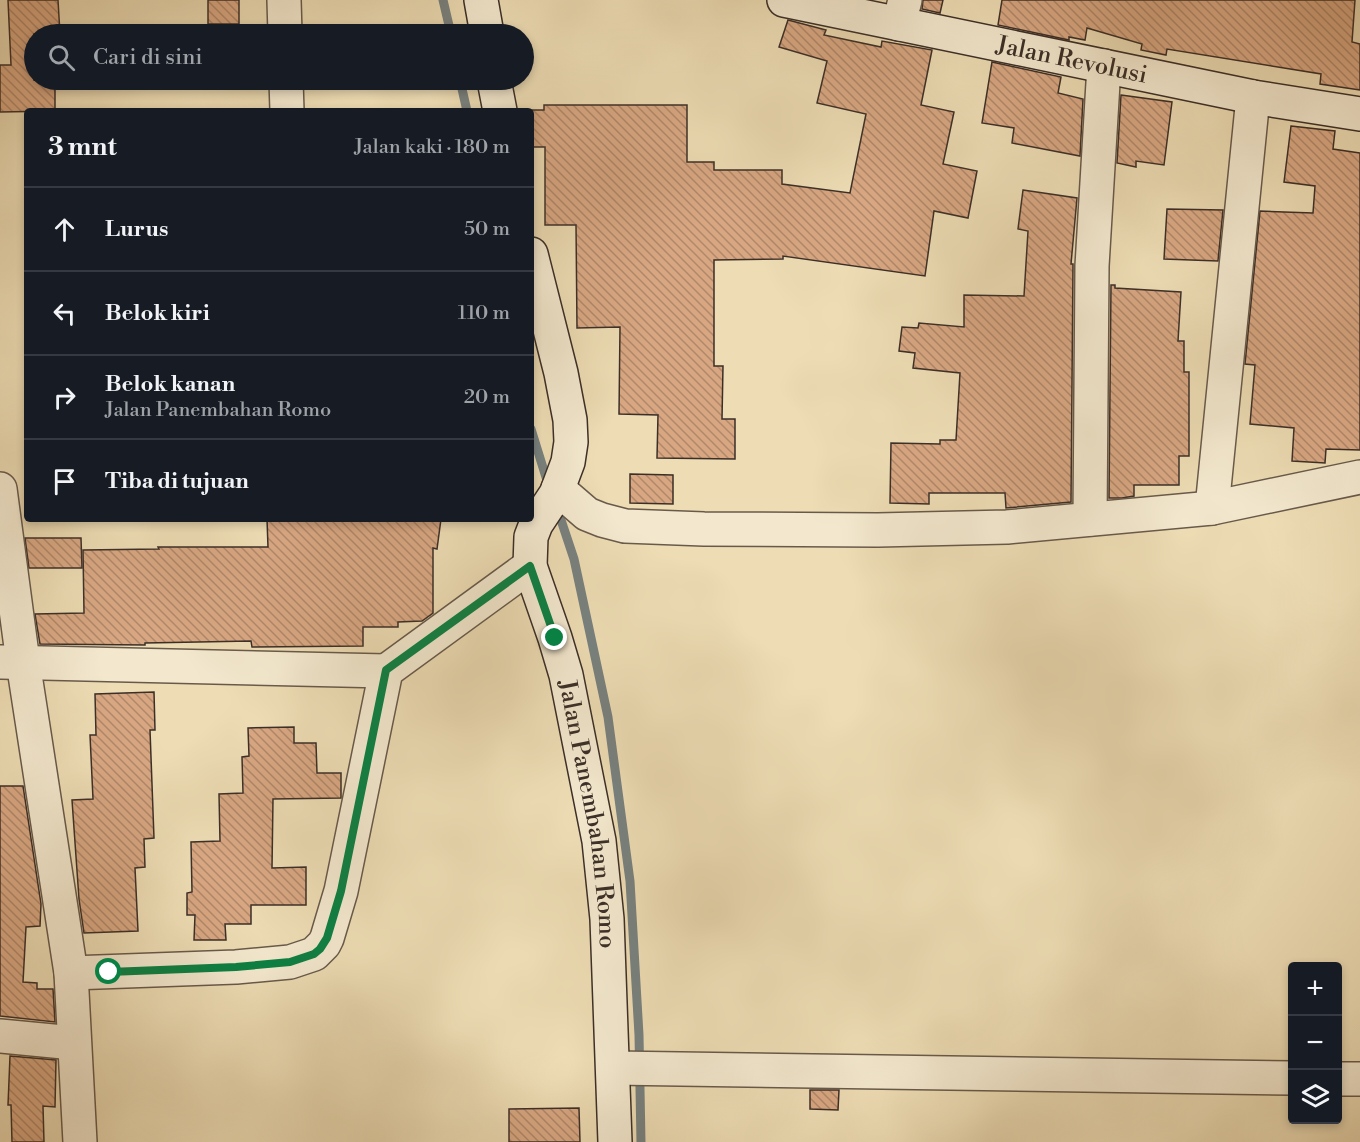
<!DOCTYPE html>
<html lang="id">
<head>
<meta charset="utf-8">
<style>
	body { margin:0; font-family:"Libre Bodoni",serif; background:#242831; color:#f1f3f6 }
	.controls { position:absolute; right:18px; bottom:18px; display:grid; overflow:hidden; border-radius:6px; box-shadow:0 3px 9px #0003 }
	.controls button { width:54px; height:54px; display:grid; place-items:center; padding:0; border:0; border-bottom:2px solid #363941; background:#171b24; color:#f1f3f6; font:30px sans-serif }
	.stop { position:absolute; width:18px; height:18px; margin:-14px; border:4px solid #0b8043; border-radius:50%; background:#fff }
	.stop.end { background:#0b8043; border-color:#fff; box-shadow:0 2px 6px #0008 }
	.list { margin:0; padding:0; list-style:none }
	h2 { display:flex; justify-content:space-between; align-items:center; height:78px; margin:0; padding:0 24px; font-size:26px }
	h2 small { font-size:20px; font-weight:400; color:#9ea1a6 }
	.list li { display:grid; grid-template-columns:39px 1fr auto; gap:18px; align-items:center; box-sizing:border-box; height:84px; padding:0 24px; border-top:2px solid #363941 }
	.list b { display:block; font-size:22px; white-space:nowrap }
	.list p { margin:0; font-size:20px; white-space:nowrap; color:#9ea1a6 }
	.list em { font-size:20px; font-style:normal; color:#9ea1a6 }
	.icon { flex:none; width:33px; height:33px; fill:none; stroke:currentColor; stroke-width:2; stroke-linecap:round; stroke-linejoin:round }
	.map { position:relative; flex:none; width:1360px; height:1142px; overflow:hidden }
	.search { position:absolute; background:#171b24; box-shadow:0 3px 9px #0003; left:24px; top:24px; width:510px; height:66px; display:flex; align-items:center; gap:15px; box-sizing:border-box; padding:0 21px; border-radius:33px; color:#9ea1a6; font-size:22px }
	.panel { position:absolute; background:#171b24; box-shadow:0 3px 9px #0003; left:24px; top:108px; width:510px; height:414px; border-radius:6px }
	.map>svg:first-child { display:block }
</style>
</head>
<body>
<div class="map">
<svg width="1360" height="1142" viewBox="0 0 1360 1142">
	<defs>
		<pattern id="building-back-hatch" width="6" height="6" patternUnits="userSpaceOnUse" patternTransform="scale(1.5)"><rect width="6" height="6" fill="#d8a782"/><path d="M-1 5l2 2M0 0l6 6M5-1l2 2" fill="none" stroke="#b0886a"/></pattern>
	</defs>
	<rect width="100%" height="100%" fill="#eddcb4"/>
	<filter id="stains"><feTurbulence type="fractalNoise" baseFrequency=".00333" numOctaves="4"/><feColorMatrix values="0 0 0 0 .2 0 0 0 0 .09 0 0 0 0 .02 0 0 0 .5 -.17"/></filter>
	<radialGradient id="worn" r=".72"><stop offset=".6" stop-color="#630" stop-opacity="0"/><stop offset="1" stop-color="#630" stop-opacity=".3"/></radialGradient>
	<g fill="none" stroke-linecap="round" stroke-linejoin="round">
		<!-- stream -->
		<g stroke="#78817f" stroke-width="9">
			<polyline points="443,0 451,34"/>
			<polyline points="460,80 467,111"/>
			<polyline points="531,429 549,487"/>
			<polyline points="557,508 574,559 608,717 630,881 639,1035 641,1142"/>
		</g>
	</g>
	<!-- building -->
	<g fill="url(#building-back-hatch)" stroke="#3b2f28" stroke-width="1.5">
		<polygon points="8,0 58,0 60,34 34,34 34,80 55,80 55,111 0,112 0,65 11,65"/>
		<rect x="208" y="0" width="31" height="24"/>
		<polygon points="923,0 943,0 940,13 922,9"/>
		<polygon points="1002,0 1355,0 1352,42 1360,44 1360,90 1320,84 1321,74 1167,49 1166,55 1141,50 1142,44 1087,28 1085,40 1069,37 1069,40 998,25"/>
		<polygon points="788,20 826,30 824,35 881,47 882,41 932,50 921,105 954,112 943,164 977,171 968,218 934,211 925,276 783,256 783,259 714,260 714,366 723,366 722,419 735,419 735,459 657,458 658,415 619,414 620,327 577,328 576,225 545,225 545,147 531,147 531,110 544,110 544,105 687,105 687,162 714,162 714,170 782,170 782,184 850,193 866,114 817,103 827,61 779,47"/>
		<polygon points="992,62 1061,77 1058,93 1083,99 1080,156 1012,143 1014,128 982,123"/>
		<polygon points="1121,95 1172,102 1164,165 1136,161 1136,167 1117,163"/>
		<polygon points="1291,126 1335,131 1333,149 1360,153 1360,450 1326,449 1325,463 1292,461 1294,428 1250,424 1255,365 1245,364 1260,211 1313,213 1315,186 1284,182"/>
		<polygon points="1023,190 1077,198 1071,264 1073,264 1071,502 1006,508 1005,493 929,493 929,504 890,503 891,443 940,444 940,440 956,440 960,373 913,368 915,353 899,351 902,327 918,328 919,323 964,327 964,295 1024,296 1028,231 1018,229"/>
		<polygon points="1167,209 1223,210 1218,261 1164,259"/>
		<polygon points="1111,285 1115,285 1115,288 1181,292 1178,341 1184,341 1184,372 1189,372 1189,456 1179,456 1179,485 1134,485 1134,496 1122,498 1109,498"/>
		<polygon points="630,474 673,475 673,504 630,503"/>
		<polygon points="267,519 441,519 437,549 433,548 433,613 422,621 398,622 398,627 363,627 363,646 252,647 251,641 145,643 145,645 40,644 35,614 84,613 83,550 159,549 158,547 268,547"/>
		<polygon points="25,538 81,538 82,568 29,568"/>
		<polygon points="154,692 155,730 150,730 154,838 144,839 145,867 135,868 138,931 84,933 79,899 72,800 93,799 90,735 96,735 95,694"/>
		<polygon points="294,727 294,743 316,743 317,773 341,773 341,798 273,799 272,868 306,867 306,905 251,905 251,924 225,924 226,940 194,940 195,915 187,915 187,893 192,892 191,842 220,841 219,794 243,793 242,757 249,756 248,728"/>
		<polygon points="0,786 23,786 41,904 40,926 26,927 23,982 37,983 37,989 53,989 55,1022 0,1016"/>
		<polygon points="10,1056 56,1060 55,1107 43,1106 44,1142 12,1142 11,1105 8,1105"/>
		<polygon points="810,1090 839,1090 838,1110 810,1109"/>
		<polygon points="579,1108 580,1142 509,1142 509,1109"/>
	</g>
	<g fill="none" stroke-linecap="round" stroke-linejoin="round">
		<defs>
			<g id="street">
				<polyline points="284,0 285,34"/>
				<polyline points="899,24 905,0"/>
				<polyline points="286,80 287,111"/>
				<polyline points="0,489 23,662 71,973 80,1142"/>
				<polyline points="558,489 587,514 602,520 625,526 704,529 878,530 1007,527 1212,508 1360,477"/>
				<polyline points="1212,508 1253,97"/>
				<polyline points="1090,519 1092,266 1104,66"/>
				<polyline points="1,662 386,671"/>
				<polyline points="71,973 236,967 290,962 314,954 324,944 327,938 341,891 386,671 530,566"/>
				<polyline points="0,1036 74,1043"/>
				<polyline points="613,1068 1292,1078"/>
				<polyline points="1338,1079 1360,1079"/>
			</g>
			<g id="secondary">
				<polyline points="481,0 487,34"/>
				<path id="s1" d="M784,0L1253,97L1360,114"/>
				<polyline points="494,80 500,111"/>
				<path id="s2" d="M531,254L561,373L570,420L571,442L568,462L556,494L536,524L531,537L530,566L555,638L566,675L599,841L607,919L615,1142"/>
			</g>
		</defs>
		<!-- street casing -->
		<use href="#street" stroke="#685a4b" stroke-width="36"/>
		<!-- secondary casing -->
		<use href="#secondary" stroke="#3b2f28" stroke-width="36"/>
		<!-- street -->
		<use href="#street" stroke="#f3e8ce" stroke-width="33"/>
		<!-- secondary -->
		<use href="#secondary" stroke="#f3e8ce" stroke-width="33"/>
	</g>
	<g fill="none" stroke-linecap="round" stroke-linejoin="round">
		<!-- route -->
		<polyline stroke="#0b8043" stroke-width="8" points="109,972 236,967 290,962 314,954 320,949 327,938 341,891 386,670 530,566 555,638"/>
	</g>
	<g text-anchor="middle" stroke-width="5" stroke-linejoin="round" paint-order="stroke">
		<!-- street labels -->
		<g font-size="24" fill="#3b2f28" stroke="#f3e8ce">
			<text dy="8" stroke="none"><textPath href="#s1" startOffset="294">Jalan Revolusi</textPath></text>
			<text dy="8" stroke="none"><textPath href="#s2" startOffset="582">Jalan Panembahan Romo</textPath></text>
		</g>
	</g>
	<rect width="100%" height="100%" filter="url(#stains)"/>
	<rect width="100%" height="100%" fill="url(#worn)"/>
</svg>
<div class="controls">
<button>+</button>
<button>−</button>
<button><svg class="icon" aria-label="layers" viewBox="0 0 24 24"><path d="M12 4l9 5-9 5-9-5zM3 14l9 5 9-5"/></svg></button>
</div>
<div class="stop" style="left:109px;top:972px"></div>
<div class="stop end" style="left:555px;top:638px"></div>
<div class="search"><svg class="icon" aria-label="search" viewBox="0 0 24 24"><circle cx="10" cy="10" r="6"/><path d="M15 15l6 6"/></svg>Cari di sini</div>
<section class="panel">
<h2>3 mnt<small>Jalan kaki · 180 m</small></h2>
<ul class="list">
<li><svg class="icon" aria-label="ahead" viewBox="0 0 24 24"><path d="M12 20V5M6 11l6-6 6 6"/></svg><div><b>Lurus</b></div><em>50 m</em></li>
<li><svg class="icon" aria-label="left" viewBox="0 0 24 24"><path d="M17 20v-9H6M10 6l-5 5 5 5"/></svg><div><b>Belok kiri</b></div><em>110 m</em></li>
<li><svg class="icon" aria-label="right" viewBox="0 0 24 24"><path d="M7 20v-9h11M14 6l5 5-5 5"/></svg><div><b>Belok kanan</b><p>Jalan Panembahan Romo</p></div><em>20 m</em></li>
<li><svg class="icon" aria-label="arrive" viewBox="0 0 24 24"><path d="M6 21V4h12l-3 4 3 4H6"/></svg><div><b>Tiba di tujuan</b></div></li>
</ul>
</section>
</div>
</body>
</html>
